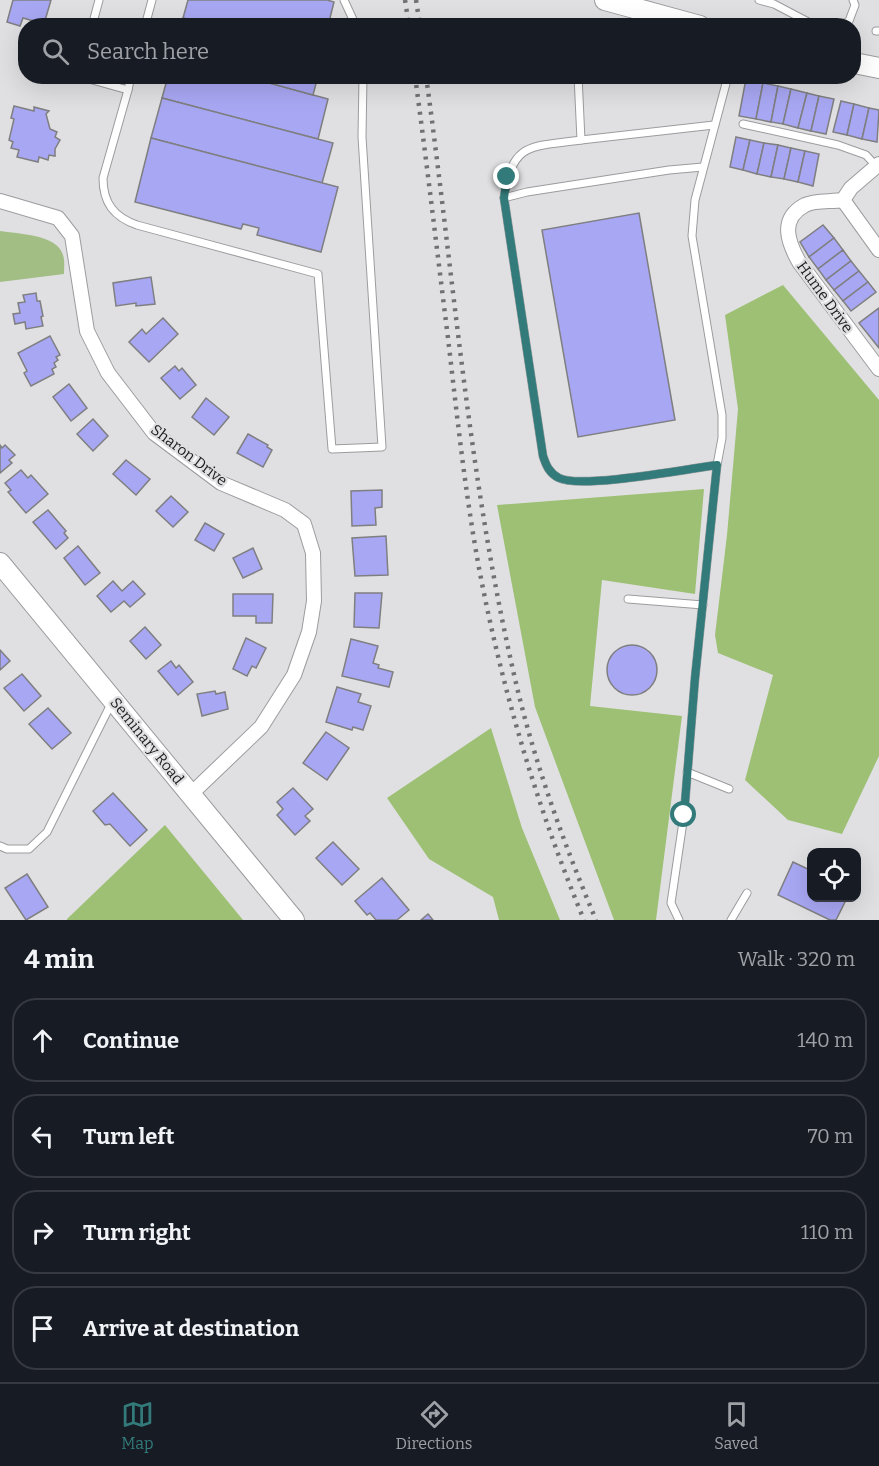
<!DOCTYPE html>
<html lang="en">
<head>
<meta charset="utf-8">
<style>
	body { margin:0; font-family:Bitter,serif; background:#242831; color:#f1f3f6 }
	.controls { position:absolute; right:18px; bottom:18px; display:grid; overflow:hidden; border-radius:12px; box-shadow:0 6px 24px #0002 }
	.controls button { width:54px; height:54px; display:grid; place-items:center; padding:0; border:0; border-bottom:2px solid #363941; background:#171b24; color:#f1f3f6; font:30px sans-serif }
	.stop { position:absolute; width:18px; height:18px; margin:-14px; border:4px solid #327b7a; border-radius:50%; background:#fff }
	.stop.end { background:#327b7a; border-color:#fff; box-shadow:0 2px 6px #0008 }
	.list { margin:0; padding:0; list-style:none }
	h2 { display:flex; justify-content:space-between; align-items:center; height:78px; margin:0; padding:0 24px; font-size:26px }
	h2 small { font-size:20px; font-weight:400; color:#9ea1a6 }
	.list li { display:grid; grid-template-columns:39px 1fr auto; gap:18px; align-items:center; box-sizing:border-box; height:84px; margin:0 12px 12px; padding:0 12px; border:2px solid #363941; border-radius:24px }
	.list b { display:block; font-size:22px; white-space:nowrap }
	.list em { font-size:20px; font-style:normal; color:#9ea1a6 }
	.icon { flex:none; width:33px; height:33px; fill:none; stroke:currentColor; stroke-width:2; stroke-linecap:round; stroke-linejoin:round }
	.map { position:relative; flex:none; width:879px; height:920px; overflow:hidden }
	.search { position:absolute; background:#171b24; box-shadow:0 6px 24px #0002; left:18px; right:18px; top:18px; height:66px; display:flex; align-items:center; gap:15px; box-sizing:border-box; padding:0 21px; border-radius:24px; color:#9ea1a6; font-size:22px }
	.sheet { height:462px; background:#171b24 }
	nav { display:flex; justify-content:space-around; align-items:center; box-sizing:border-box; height:84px; border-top:2px solid #363941; background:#171b24; font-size:16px; color:#9ea1a6 }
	nav a { display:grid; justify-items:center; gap:3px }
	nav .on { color:#327b7a }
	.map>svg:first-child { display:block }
</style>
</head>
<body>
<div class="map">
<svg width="879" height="920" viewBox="0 0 879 920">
	<rect width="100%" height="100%" fill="#e0e0e3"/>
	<!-- green -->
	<path fill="#a3be84" d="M0,231C18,234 57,234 63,255C65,261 64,267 64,274L0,282Z"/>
	<!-- forest -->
	<g fill="#9ec074">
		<polygon points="783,285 879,400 879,756 842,834 788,820 745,780 773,675 718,653 715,635 727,535 738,409 725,315"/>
		<polygon points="704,489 695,594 602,580 590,706 682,716 656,920 614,920 535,707 497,505"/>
		<polygon points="491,728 522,828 560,920 499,920 493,897 429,859 387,798"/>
		<polygon points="165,825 243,920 67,920 67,919"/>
	</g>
	<!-- building -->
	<g fill="#a8a7f3" stroke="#7f7f81" stroke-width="1.5">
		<polygon points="13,0 51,0 44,24 23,18 20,26 7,22"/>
		<polygon points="188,0 327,0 334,2 328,26 212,26 183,18"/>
		<polygon points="183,18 212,26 181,26"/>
		<polygon points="168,76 244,76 328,99 318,139 162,98"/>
		<polygon points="244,76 318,76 313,95"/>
		<polygon points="750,80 763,83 756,119 739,116 745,84 746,81"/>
		<polygon points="763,83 778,86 771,122 756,119"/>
		<polygon points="778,86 791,89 783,124 771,122"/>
		<polygon points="791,89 807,93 798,128 783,124"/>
		<polygon points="807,93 819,96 811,131 798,128"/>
		<polygon points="819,96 834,99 826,134 811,131"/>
		<polygon points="162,98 333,143 322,183 151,138"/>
		<polygon points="841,101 854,104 847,135 833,132"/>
		<polygon points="854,104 869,108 862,139 847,135"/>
		<polygon points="14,106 34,111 34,107 49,111 46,114 50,129 57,132 55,137 60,140 55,149 55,156 49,155 48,160 39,157 38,162 17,157 19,150 11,148 13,142 9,140 14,119 11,118"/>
		<polygon points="869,108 879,110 877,142 862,139"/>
		<polygon points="736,137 750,140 743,170 730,167"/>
		<polygon points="151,138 338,187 321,252 257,235 259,228 243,224 241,229 135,202"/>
		<polygon points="750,140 764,143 757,174 743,170"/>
		<polygon points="764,143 778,145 771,177 757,174"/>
		<polygon points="778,145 791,148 784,179 771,177"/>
		<polygon points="791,148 805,151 798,182 784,179"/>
		<polygon points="805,151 819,154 813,186 798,182"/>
		<polygon points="639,213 675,420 578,437 542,230"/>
		<polygon points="823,225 834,238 809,257 800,242"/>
		<polygon points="834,238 843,250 818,269 809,257"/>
		<polygon points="843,250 851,261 826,280 818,269"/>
		<polygon points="851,261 859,271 834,290 826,280"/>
		<polygon points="859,271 868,282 843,301 834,290"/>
		<polygon points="151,277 155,304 136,306 136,303 116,306 113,283"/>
		<polygon points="868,282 876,292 851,311 843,301"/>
		<polygon points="36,293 37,301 40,301 43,316 41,317 43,326 26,329 25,322 15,324 13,314 20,313 18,303 25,302 23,295"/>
		<polygon points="879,308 879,348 859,323"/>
		<polygon points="163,318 178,334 149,362 129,342 142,329 146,334"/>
		<polygon points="50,336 60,355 56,357 58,360 54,363 56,367 52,369 54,374 31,386 24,373 27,371 18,353"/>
		<polygon points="175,366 179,371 182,368 196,385 180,399 161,378"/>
		<polygon points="69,384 87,408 71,421 53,397"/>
		<polygon points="206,398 229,417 214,435 192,417"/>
		<polygon points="93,419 108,436 93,451 77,434"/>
		<polygon points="248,434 268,445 267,447 272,450 263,467 237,453"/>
		<polygon points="0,445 2,448 5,445 15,455 9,460 12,463 0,473"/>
		<polygon points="126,460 150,479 136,495 113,474"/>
		<polygon points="21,470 28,478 31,475 48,494 26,513 8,492 11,490 5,483"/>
		<polygon points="382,490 382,507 375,508 376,525 352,526 351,491"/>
		<polygon points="171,496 188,512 173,527 156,511"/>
		<polygon points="48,510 66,531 64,533 68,538 56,549 33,522"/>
		<polygon points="205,523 224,534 214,551 195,540"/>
		<polygon points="386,536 388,575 355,576 352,538"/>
		<polygon points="78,546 100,573 85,585 64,558"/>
		<polygon points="253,548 262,569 243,578 233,558"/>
		<polygon points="113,581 122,591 133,581 145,594 130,607 124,601 111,612 97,596"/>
		<polygon points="355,593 382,593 379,628 354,627"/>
		<polygon points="233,594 273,594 272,623 256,623 256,616 233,616"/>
		<polygon points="145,627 161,645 146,659 130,641"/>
		<polygon points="246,638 266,648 256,668 252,666 247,676 233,669"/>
		<polygon points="351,639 378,646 373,663 379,665 378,668 393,672 389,687 342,676"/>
		<circle cx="632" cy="670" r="25"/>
		<polygon points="0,650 10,661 0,670"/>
		<polygon points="171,661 176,668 179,665 193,682 178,695 158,671"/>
		<polygon points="22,674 41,696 24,711 4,688"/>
		<polygon points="337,687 361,694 358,702 371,706 363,730 353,727 352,730 326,722"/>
		<polygon points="215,691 216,694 225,692 228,709 202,716 197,694"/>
		<polygon points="48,708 71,733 52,749 29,724"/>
		<polygon points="326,732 349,748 327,780 303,763"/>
		<polygon points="293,788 313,809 305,816 310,821 295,835 277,815 283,809 277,802"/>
		<polygon points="113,793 147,830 130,846 110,824 105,825 93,811"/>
		<polygon points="333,842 359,869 342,885 316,858"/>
		<polygon points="793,862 812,871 812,898 847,898 836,920 830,920 778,895"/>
		<polygon points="27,874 48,907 26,920 5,888"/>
		<polygon points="382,878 409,910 397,920 376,920 370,913 367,915 355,901"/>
		<polygon points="428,914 433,920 421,920"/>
	</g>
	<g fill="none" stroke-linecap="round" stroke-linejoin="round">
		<defs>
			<g id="lane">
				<polyline points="344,0 356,26"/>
				<polyline points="759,0 774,4 816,26"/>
				<polyline points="92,26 99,0"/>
				<polyline points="145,26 152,0"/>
				<polyline points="838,26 849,21 855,5 853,0"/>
				<polyline points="876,31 879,31"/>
				<polyline points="78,76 128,90 131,76"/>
				<polyline points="578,76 581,140 714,125"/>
				<path d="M128,90L103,178C103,203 114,217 137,225L318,274L332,449L382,447L362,137L363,76"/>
				<polyline points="743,124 838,145 866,155 876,166"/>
				<path d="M581,140C531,147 512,141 504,198L543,456C546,465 549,473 559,478C580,489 687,469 717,465"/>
				<polyline points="504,198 527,192 669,170 703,167"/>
				<polyline points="628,599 703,605"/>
				<polyline points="687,772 729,789"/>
				<polyline points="0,846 7,849 29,849 47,832 112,702"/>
				<polyline points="679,920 671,903 684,815 695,678 717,465 722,438 722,415 692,236 695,200 728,76"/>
				<polyline points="731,920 747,893"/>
			</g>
			<g id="street">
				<path d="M879,164L851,188L843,200C831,202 815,200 805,205C779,219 788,242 799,262L879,369"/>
				<polyline points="843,200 879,250"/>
				<polyline points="0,201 58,218 72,236 87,331 108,373 154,433 221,483 285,510 304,524 313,553 314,601 309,632 294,675 261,727 191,794"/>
			</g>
			<g id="secondary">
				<polyline points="605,0 700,26"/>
				<polyline points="854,63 879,68"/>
				<polyline points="0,563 294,920"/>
			</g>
		</defs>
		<!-- lane casing -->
		<use href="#lane" stroke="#9c9c9f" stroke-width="9"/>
		<!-- street casing -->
		<use href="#street" stroke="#9c9c9f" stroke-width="16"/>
		<!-- secondary casing -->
		<use href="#secondary" stroke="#9c9c9f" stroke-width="22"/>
		<!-- lane -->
		<use href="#lane" stroke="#fff" stroke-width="7"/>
		<!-- street -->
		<use href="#street" stroke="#fff" stroke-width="14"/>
		<!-- secondary -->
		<use href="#secondary" stroke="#fff" stroke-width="20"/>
		<!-- rail -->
		<g stroke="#717173" stroke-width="4.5" stroke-dasharray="3 6" stroke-linecap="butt">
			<polyline points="405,0 409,26"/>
			<polyline points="416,0 420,26"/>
			<path d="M415,76C427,164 437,251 448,338C457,415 465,492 479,568C502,689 537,807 584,920"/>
			<path d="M426,76C453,271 468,469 511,661C530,750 561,837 596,920"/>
		</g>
	</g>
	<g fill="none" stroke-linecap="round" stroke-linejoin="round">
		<!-- route -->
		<path stroke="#327b7a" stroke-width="8" d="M507,177L504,198L543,456C546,465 549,473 559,478C581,489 687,469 717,465L695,678L684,815"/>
	</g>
	<g text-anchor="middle" stroke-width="4.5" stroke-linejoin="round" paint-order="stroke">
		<!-- street labels -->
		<g font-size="15" fill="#1b1b1c" stroke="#e0e0e3">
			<text transform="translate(825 297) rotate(54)" y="5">Hume Drive</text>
			<text transform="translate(189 455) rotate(37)" y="5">Sharon Drive</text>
			<text transform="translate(147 741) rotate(51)" y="5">Seminary Road</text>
		</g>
	</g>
</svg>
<div class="controls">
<button><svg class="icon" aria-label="locate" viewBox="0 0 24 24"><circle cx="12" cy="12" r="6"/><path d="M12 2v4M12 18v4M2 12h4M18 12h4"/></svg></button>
</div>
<div class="stop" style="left:684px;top:815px"></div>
<div class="stop end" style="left:507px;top:177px"></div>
<div class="search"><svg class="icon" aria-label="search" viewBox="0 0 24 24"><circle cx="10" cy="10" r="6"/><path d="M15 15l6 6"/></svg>Search here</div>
</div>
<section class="sheet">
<h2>4 min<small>Walk · 320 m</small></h2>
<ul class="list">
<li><svg class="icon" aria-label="ahead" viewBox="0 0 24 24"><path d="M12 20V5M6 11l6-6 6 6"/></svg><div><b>Continue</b></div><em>140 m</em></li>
<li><svg class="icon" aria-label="left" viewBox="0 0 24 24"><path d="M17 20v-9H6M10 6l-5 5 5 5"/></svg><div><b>Turn left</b></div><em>70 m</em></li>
<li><svg class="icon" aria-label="right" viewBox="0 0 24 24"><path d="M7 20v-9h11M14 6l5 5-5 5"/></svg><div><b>Turn right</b></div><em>110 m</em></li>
<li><svg class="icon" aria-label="arrive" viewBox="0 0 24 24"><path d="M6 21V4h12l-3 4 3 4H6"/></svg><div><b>Arrive at destination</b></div></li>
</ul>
</section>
<nav>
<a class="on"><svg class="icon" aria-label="map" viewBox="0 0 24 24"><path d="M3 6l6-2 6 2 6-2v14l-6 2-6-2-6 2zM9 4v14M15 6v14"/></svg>Map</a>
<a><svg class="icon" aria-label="directions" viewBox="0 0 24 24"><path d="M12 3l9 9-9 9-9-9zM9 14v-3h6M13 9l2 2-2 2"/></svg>Directions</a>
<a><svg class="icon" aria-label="saved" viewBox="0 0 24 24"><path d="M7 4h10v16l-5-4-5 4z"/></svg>Saved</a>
</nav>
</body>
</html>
